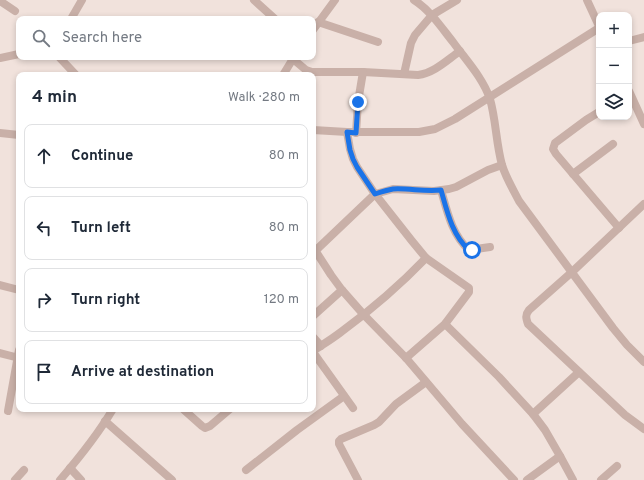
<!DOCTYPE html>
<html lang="en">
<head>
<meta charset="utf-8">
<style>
	body { margin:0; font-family:Overpass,sans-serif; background:#f6f6f7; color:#1f2937 }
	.controls { position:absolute; right:12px; top:12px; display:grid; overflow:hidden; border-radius:8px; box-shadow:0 2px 6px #0003 }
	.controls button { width:36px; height:36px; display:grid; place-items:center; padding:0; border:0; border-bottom:1px solid #e0e1e3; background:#fff; color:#1f2937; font:20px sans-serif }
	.stop { position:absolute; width:12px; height:12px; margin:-9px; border:3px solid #1a73e8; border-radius:50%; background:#fff }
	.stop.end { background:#1a73e8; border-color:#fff; box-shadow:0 1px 4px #0008 }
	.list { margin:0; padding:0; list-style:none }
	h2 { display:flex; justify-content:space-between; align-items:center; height:52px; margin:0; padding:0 16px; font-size:17px }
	h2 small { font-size:13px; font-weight:400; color:#747a83 }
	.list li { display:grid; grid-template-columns:26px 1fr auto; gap:12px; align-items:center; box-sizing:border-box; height:64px; margin:0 8px 8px; padding:0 8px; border:1px solid #e0e1e3; border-radius:8px }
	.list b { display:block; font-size:15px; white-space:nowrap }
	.list em { font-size:13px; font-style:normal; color:#747a83 }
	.icon { flex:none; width:22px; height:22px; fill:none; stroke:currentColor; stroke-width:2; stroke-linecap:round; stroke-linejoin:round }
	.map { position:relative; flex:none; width:644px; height:480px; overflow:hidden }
	.search { position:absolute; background:#fff; box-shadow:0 2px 6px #0003; left:16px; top:16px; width:300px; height:44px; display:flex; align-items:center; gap:10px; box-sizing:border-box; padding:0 14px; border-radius:8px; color:#747a83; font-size:15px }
	.panel { position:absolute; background:#fff; box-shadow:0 2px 6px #0003; left:16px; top:72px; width:300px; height:340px; border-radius:8px }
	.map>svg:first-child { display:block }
</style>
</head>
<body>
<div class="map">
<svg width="644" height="480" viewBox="0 0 644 480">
	<rect width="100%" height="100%" fill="#f1e2dc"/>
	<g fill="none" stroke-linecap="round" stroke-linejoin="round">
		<!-- minor -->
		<g stroke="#c9b0a8" stroke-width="8">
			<polyline points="254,0 275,19"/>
			<path d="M414,0C430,10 441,27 453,42C466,60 483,78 490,99C496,120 496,143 502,165C506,178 513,189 519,201L613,328L627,345L644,362"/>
			<polyline points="587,0 599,26"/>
			<polyline points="0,1 15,11"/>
			<polyline points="71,19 82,0"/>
			<polyline points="318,22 378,42"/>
			<polyline points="313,30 335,0"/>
			<polyline points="629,41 644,37"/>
			<polyline points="59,57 76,75"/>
			<polyline points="0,58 19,54"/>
			<path d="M293,59L306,70L312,72H363L418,75C434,73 447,60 460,51"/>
			<polyline points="404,74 411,43 415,35 432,15 457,0"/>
			<polyline points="283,75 294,57"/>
			<polyline points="629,91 644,124"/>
			<polyline points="599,112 586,120 555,143 553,149 556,154 619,228"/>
			<polyline points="313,130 347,132 419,132 435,129 455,119 599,28"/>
			<polyline points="347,132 350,149 353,159 357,167 375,194 412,241 426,258 469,288 469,292 445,324 406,358"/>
			<polyline points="0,133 19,135"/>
			<polyline points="356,133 358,102 363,72"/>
			<polyline points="573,174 613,144"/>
			<path d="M441,190C447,211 452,235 469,250L490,247"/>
			<path d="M644,204L572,272L529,310C525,315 526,318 528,324L625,415L644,429"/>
			<polyline points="313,247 331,275 342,290 364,315 406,358 462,424 514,480"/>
			<polyline points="313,253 375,194 386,191 393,189 434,191 449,189 456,187 488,170 502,165"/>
			<polyline points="0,285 19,290"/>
			<polyline points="313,316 342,290"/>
			<polyline points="445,324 499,377 533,414 545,430 560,456 573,480"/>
			<polyline points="313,337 321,346"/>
			<path d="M313,351C322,345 332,339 341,332C371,310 400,285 426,258"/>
			<polyline points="313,352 353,408"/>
			<polyline points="0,353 19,358"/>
			<polyline points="183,409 202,426 205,428 210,426 230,409"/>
			<polyline points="8,411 19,350"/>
			<polyline points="533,414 579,372"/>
			<polyline points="105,421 172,480"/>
			<polyline points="70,468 81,480"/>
			<polyline points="246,470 297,430 344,396"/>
			<polyline points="15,480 24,470"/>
			<path d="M60,480C79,458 98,434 113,409"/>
			<polyline points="358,480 339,444 339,441 341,439 374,425 379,422 396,404 426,382"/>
			<polyline points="527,480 560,456"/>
			<polyline points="601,480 617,466"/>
		</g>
	</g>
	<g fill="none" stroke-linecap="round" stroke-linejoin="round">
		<!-- route -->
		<path stroke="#1a73e8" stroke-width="5" d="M358,102L356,133L347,132L350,150L353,159L357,167L375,194C381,192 387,190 393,189C409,188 425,192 441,190C447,211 452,235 469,250H472"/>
	</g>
</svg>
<div class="controls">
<button>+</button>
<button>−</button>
<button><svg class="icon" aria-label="layers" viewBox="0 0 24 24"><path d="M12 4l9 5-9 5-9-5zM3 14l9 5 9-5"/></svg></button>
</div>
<div class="stop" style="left:472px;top:250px"></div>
<div class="stop end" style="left:358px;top:102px"></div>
<div class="search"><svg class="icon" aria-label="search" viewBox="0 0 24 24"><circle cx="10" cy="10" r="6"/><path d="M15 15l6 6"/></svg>Search here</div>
<section class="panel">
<h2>4 min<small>Walk · 280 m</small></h2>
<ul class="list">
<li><svg class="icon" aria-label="ahead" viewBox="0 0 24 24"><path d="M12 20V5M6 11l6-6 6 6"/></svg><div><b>Continue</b></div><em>80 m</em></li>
<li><svg class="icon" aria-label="left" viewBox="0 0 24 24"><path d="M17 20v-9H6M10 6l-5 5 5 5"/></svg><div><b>Turn left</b></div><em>80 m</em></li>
<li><svg class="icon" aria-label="right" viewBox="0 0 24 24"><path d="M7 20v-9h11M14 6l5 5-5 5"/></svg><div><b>Turn right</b></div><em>120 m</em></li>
<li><svg class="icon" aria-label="arrive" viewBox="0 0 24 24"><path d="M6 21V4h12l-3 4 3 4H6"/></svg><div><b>Arrive at destination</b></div></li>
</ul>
</section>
</div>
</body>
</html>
